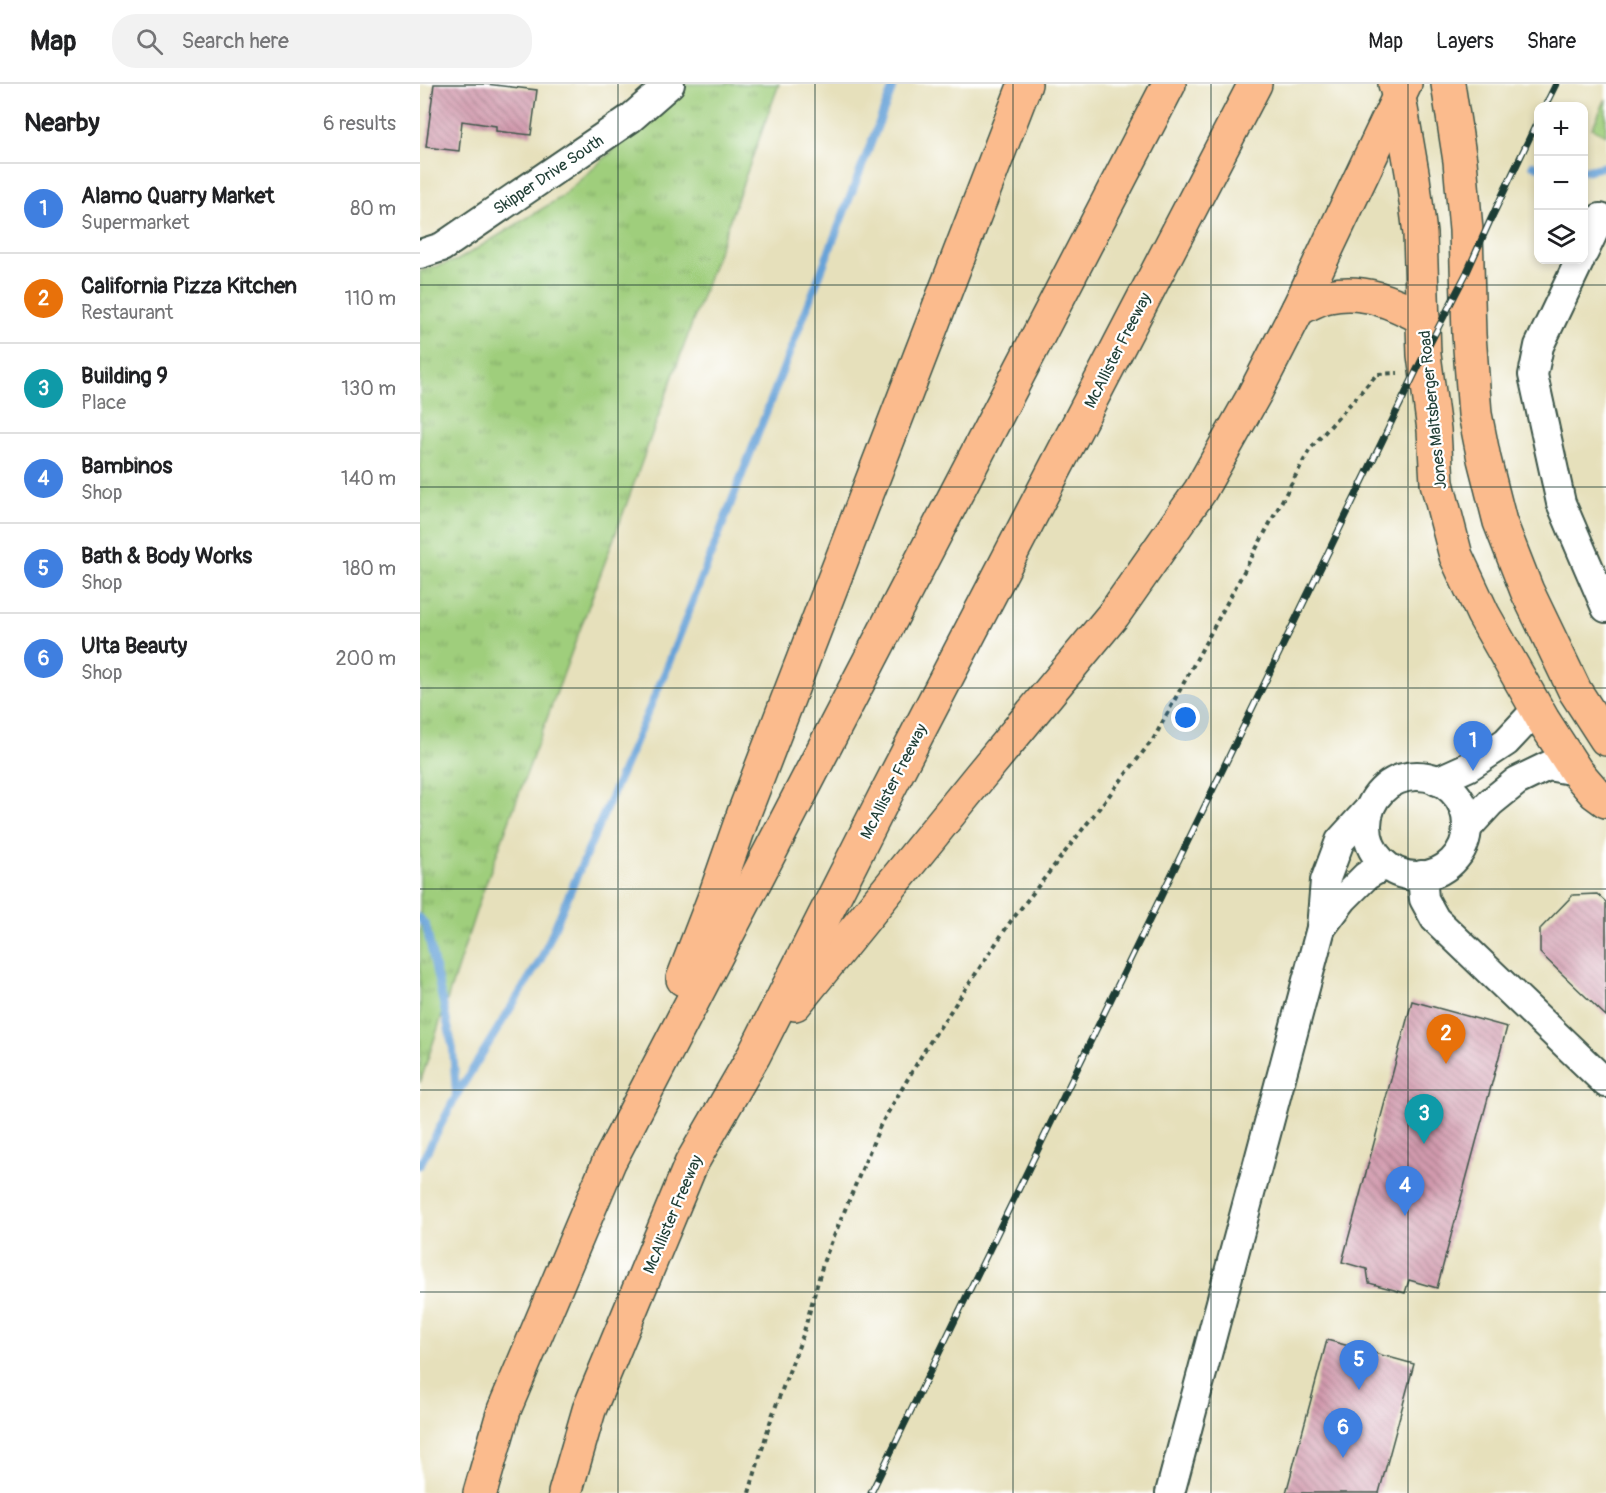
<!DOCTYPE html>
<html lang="en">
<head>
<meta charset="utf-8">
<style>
	body { margin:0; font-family:Pangolin,sans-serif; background:#f2f2f2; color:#202124 }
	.controls { position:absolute; right:18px; top:18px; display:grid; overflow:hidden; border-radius:12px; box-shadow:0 3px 9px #0003 }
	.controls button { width:54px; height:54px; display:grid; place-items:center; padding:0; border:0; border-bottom:2px solid #e0e0e0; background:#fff; color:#202124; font:30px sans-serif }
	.you { position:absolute; left:766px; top:634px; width:21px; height:21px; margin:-15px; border:4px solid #fff; border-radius:50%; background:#1a73e8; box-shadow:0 0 0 9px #1a73e833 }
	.badge { display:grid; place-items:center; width:39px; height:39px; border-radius:50%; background:#b5179e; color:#fff; font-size:20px; font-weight:700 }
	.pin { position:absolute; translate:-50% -50px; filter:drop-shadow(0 2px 3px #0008) }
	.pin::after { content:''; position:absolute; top:32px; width:21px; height:18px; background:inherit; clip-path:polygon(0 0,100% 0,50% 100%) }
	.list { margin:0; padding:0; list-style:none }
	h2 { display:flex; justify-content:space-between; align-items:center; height:78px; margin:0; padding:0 24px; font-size:26px }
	h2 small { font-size:20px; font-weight:400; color:#757577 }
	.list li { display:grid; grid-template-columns:39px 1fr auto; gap:18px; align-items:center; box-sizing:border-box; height:90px; padding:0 24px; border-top:2px solid #e0e0e0 }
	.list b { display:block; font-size:22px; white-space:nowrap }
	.list p { margin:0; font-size:20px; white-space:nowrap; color:#757577 }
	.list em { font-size:20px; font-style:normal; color:#757577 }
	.icon { flex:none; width:33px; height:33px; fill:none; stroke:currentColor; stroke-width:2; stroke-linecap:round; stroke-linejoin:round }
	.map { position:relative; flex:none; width:1186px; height:1409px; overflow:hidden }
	header { display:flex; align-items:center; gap:36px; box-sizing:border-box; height:84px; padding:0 30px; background:#fff; border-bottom:2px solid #e0e0e0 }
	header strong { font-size:28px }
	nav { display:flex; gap:33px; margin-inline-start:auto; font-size:21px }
	.search { width:420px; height:54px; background:#f2f2f2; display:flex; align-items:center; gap:15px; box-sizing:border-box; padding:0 21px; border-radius:24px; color:#757577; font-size:22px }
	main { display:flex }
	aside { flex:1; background:#fff }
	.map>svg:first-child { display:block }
</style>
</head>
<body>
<header>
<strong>Map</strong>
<div class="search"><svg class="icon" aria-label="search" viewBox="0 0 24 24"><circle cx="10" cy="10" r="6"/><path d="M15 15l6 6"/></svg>Search here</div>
<nav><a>Map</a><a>Layers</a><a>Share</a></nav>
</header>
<main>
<aside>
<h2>Nearby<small>6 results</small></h2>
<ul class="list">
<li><span class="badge" style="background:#3f7fe0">1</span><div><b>Alamo Quarry Market</b><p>Supermarket</p></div><em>80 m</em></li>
<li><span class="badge" style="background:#e8710a">2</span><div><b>California Pizza Kitchen</b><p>Restaurant</p></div><em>110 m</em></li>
<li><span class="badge" style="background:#0f9aa8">3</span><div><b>Building 9</b><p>Place</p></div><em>130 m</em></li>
<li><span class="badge" style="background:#3f7fe0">4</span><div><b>Bambinos</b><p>Shop</p></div><em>140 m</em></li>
<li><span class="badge" style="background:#3f7fe0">5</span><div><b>Bath &amp; Body Works</b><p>Shop</p></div><em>180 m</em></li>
<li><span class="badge" style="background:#3f7fe0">6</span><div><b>Ulta Beauty</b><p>Shop</p></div><em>200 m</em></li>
</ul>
</aside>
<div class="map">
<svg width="1186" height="1409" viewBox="0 0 1186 1409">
	<defs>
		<pattern id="grass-tufts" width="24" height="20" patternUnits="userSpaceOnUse" patternTransform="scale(1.5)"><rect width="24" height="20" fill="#9fce7c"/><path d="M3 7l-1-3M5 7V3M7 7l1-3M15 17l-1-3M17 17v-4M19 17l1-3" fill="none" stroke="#81a866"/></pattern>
		<pattern id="building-back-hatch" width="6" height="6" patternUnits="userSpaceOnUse" patternTransform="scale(1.5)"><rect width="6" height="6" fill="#d19aad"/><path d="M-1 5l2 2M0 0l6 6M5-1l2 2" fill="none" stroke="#a97f8e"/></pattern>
	</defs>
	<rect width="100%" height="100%" fill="#fff"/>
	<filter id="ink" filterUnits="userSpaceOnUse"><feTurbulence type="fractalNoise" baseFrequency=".0167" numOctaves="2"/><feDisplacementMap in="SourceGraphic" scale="12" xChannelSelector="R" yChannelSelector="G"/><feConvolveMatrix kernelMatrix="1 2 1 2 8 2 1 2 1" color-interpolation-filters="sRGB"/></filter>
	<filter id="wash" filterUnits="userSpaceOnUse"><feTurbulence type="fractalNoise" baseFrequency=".008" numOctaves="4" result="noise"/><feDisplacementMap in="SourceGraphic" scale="24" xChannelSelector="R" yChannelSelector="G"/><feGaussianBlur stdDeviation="1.35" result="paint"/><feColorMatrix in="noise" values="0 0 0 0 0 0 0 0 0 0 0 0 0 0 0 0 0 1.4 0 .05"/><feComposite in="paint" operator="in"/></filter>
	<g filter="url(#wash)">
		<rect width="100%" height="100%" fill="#e6e0bb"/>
		<!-- grass -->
		<g fill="url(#grass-tufts)" stroke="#5f8658" stroke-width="1.5">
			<polygon points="267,0 359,0 208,416 60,815 0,999 0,187 38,176 140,114"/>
			<polygon points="1186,15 1186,51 1172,44"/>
		</g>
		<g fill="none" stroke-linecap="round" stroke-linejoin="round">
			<!-- stream -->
			<g stroke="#68a3d8" stroke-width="8">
				<polyline points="1113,81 1118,83"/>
				<polyline points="1164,87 1186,82"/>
				<polyline points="0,834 6,842 33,965 36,1010"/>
				<polyline points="0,1081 36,1012 121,875 246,586 474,0"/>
			</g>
		</g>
		<g id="blocks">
			<!-- building -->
			<g fill="url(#building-back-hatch)">
				<polygon points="14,0 66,0 117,6 111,51 76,47 76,42 42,37 39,67 6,63"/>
				<polygon points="1177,810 1186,818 1186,932 1120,869 1120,845 1153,811"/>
				<polygon points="992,917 1087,943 1017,1204 989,1196 985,1209 949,1199 947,1185 922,1178"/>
				<polygon points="907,1256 994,1280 959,1409 866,1409"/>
			</g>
		</g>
	</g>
	<g filter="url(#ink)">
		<use href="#blocks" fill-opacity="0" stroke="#3d5548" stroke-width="1.5"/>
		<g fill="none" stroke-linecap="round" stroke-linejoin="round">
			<defs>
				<g id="minor">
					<polyline points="1164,168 1180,134 1186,136"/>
					<polyline points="0,170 22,163 211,34 250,0"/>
					<polyline points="1160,176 1119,262 1113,291 1141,419 1186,524"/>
					<circle cx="997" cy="742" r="50"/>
					<polyline points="1017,697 1048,683 1086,658 1117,625"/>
					<polyline points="1047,744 1071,718 1097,697 1128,682 1156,687"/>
					<polyline points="1002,791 1004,815 1015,835 1186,999"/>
					<polyline points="901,844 923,815 946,792 965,781"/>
					<polyline points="750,1409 901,844 905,797 920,757 950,724"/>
				</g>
				<g id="major">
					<polyline points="975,0 979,13 993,94 1000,150 1004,271 1014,346 1017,399 1036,472 1063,530 1123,636 1156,687 1175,709 1186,717"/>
					<polyline points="1028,0 1040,77 1046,146 1049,251 1055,330 1064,375 1080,438 1107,507 1155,607 1186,655"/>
				</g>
				<g id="highway">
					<path d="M878,225C887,221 898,214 909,212C944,205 973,218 1003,234"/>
					<polyline points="263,895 295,812 324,729 605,0"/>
					<polyline points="375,920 560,692 694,530 780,407 834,311 878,225 985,0"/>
					<polyline points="60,1409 84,1326 189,1078 749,0"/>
					<polyline points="145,1409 169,1326 271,1080 334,971 464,714 835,0"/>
				</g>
			</defs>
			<!-- minor casing -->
			<use href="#minor" stroke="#3d5548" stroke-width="32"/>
			<!-- major casing -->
			<use href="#major" stroke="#3d5548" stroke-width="36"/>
			<!-- highway casing -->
			<use href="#highway" stroke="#3d5548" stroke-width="36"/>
			<!-- path -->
			<polyline stroke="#3d5548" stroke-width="4" stroke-dasharray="4.5 4.5" stroke-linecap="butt" points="329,1409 352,1332 383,1251 404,1176 460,1042 506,964 591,837 734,654 890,365 957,290 978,289"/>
			<!-- minor -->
			<use href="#minor" stroke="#fff" stroke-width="28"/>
			<!-- major -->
			<use href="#major" stroke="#fbbb8d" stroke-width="33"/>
			<!-- highway -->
			<use href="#highway" stroke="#fbbb8d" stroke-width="33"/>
			<defs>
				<g id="rail">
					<polyline points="1125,22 1136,0"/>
					<polyline points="451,1409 1004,271 1047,188 1070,137 1118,36"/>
				</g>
			</defs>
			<!-- rail casing -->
			<use href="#rail" stroke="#1f3d34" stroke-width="7"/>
			<!-- rail -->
			<use href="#rail" stroke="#fff" stroke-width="4.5" stroke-dasharray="14" stroke-linecap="butt"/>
		</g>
	</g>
	<!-- grid -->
	<path fill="none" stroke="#1f3d34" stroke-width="1.5" stroke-opacity="0.55" d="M198,0V1409M395,0V1409M593,0V1409M791,0V1409M988,0V1409M0,201H1186M0,403H1186M0,604H1186M0,805H1186M0,1006H1186M0,1208H1186"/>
	<g text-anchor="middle" stroke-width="4.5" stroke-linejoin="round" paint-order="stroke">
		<!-- street labels -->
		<g font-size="16" fill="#1f3d34" stroke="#fff">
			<text transform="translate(128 90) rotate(-34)" y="6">Skipper Drive South</text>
			<text transform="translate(697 266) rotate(-63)" y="6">McAllister Freeway</text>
			<text transform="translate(1012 326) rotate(-96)" y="6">Jones Maltsberger Road</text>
			<text transform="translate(473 697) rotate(-63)" y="6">McAllister Freeway</text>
			<text transform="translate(252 1130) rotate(-67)" y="6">McAllister Freeway</text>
		</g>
	</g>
</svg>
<div class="controls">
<button>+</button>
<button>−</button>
<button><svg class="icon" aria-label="layers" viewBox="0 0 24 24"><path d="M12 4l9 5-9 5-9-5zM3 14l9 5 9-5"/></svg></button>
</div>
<div class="you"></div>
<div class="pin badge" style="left:1053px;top:687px;background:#3f7fe0">1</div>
<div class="pin badge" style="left:1026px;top:980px;background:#e8710a">2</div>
<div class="pin badge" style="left:1004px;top:1060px;background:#0f9aa8">3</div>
<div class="pin badge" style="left:985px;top:1132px;background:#3f7fe0">4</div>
<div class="pin badge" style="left:939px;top:1306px;background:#3f7fe0">5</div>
<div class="pin badge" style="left:923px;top:1374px;background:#3f7fe0">6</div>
</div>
</main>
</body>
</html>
